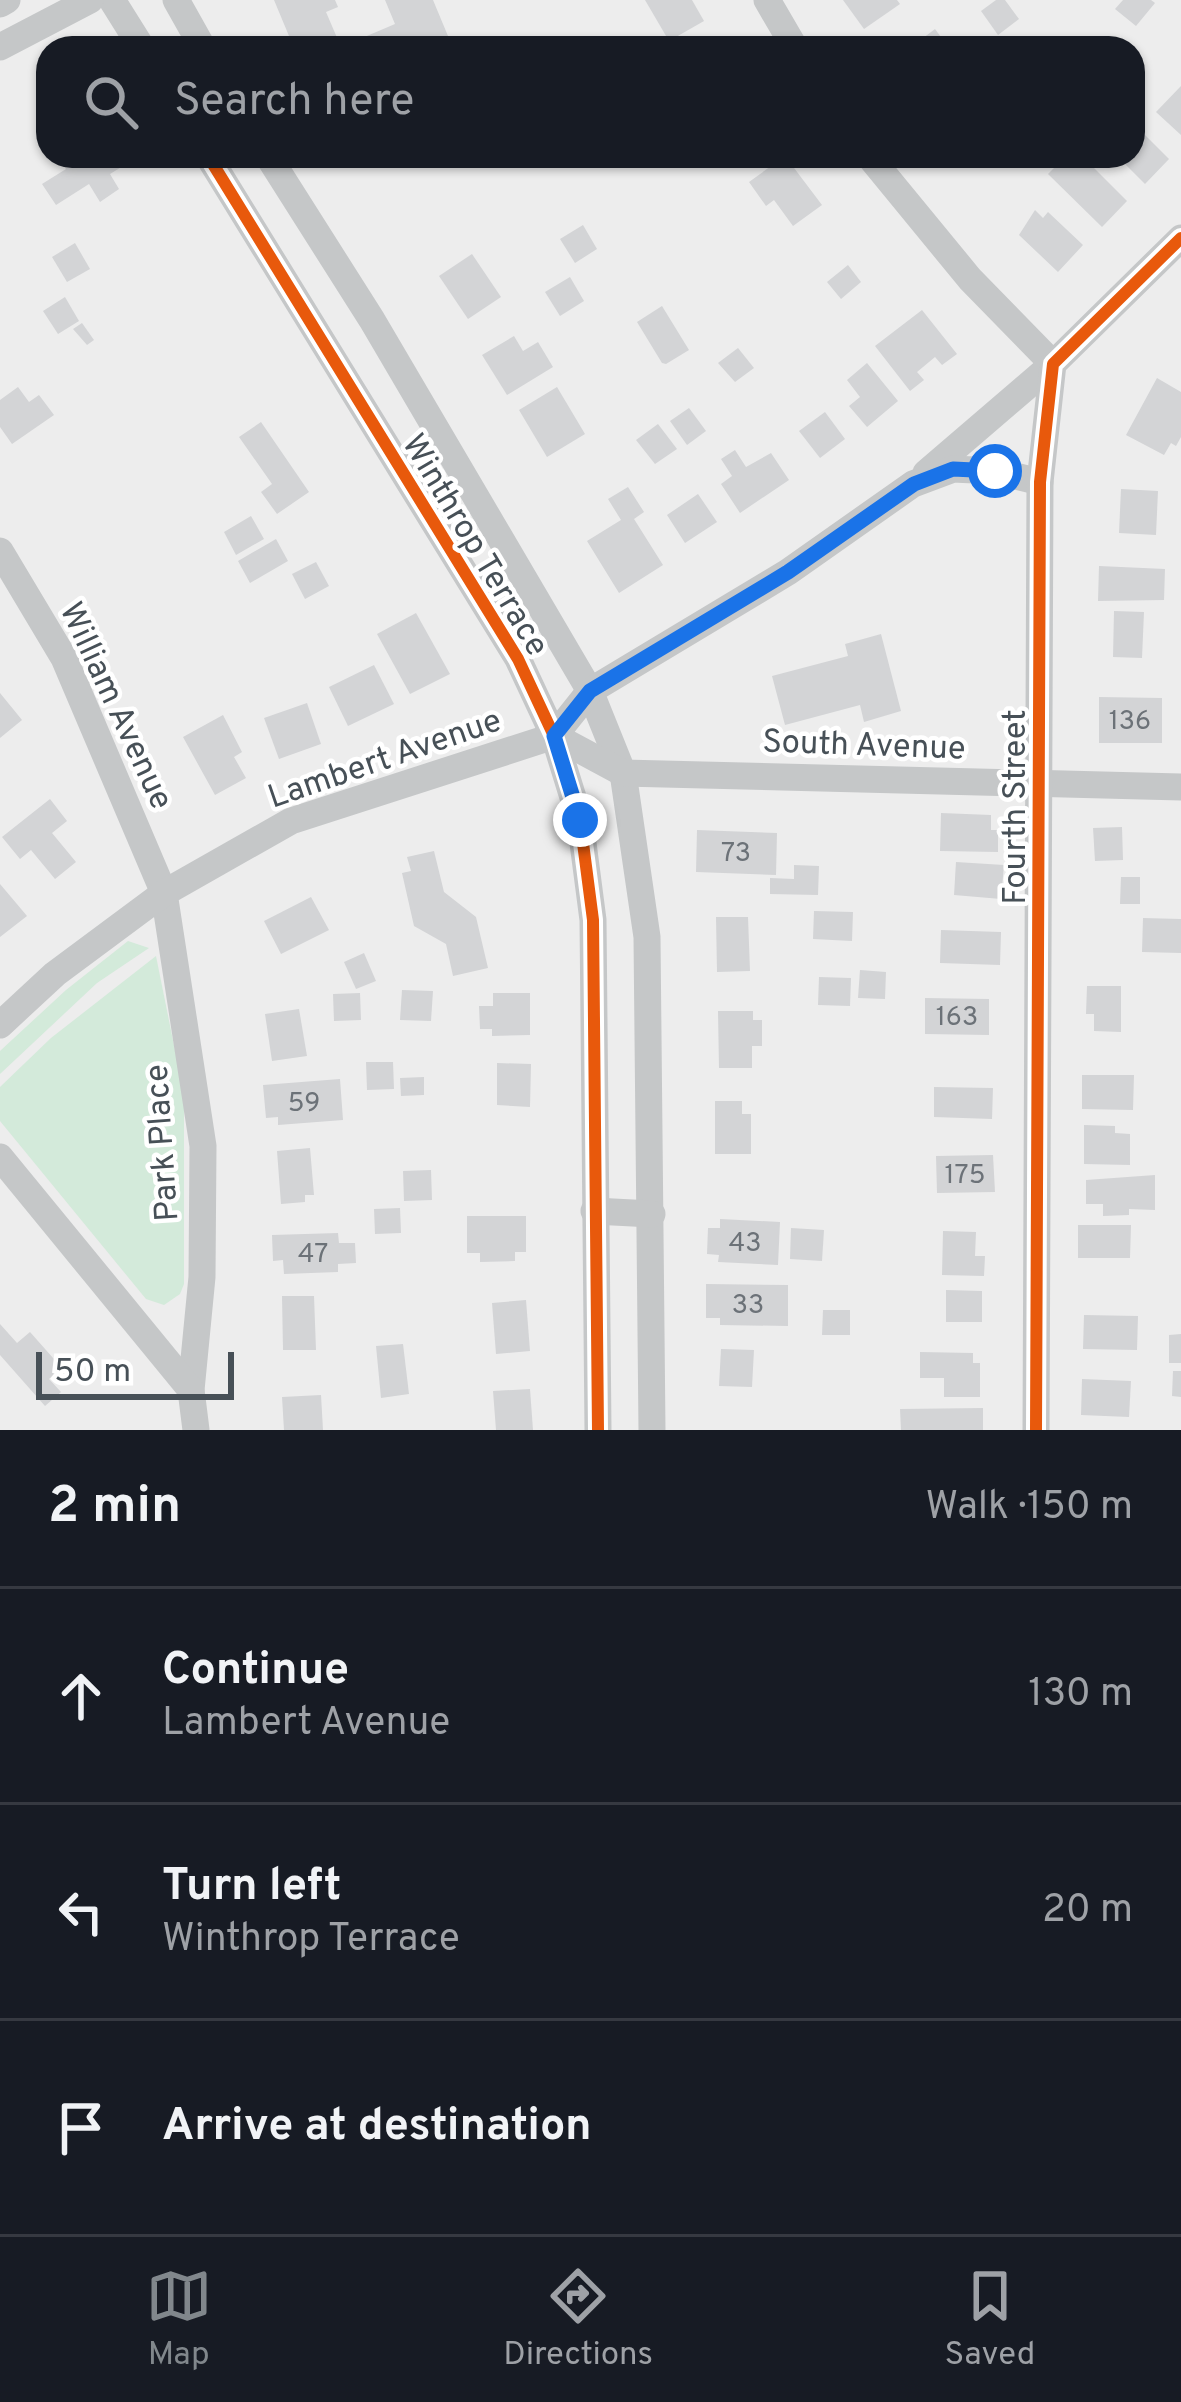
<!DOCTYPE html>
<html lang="en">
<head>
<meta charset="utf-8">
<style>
	body { margin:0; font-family:Overpass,sans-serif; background:#20242c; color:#f1f3f6 }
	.scale { position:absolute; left:36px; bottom:30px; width:198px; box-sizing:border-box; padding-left:12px; border:6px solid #475057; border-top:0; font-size:33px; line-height:42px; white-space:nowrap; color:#475057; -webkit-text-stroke:9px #fff; paint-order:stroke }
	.stop { position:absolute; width:36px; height:36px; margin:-27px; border:9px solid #1a73e8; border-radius:50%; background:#fff }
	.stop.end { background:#1a73e8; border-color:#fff; box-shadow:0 3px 12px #0008 }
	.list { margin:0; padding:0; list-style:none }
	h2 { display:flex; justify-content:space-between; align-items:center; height:156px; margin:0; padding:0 48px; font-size:51px }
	h2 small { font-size:39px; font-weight:400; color:#9ea1a6 }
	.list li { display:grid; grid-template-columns:78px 1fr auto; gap:36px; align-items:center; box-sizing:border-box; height:216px; padding:0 48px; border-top:3px solid #363941 }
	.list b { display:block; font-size:45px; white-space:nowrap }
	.list p { margin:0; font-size:39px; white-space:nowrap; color:#9ea1a6 }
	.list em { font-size:39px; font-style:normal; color:#9ea1a6 }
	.icon { flex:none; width:66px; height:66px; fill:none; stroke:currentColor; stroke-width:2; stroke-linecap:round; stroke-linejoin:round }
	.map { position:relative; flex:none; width:1181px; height:1430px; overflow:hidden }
	.search { position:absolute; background:#171b24; box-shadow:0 3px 9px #0004; left:36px; right:36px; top:36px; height:132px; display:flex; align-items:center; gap:30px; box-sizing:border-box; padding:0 42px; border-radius:36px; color:#9ea1a6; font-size:45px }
	.sheet { height:804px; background:#171b24 }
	nav { display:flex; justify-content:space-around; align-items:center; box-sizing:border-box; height:168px; border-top:3px solid #363941; background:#171b24; font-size:33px; color:#9ea1a6 }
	nav a { display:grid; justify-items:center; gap:6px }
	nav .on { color:#81878c }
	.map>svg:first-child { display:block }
</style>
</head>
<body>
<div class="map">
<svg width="1181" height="1430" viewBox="0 0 1181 1430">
	<rect width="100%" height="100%" fill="#ededed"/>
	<!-- green -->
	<g fill="#d3eada">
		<polygon points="128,941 149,948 97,983 0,1074 0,1051 66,990"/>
		<polygon points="156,956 184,1095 184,1284 180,1294 164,1305 146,1299 0,1121 0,1087 51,1038"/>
	</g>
	<!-- building -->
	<g fill="#d3d4d6">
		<polygon points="274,0 335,0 338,7 326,12 341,47 395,24 385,0 433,0 453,48 294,48"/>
		<polygon points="645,0 692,0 704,21 669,41"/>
		<polygon points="843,0 897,0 900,4 864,29"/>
		<polygon points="996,0 1005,0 1019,19 998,35 981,11"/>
		<polygon points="1123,0 1151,0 1155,3 1136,26 1115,9"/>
		<polygon points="935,29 949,48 910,48"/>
		<polygon points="1181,86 1181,135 1156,112"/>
		<polygon points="1137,127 1169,159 1145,184 1117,156 1133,156 1133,131"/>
		<polygon points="58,156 116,156 123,166 110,174 119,189 100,202 89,184 56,205 42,184 66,169"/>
		<polygon points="785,156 822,205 793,226 774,200 766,206 749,182"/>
		<polygon points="1066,156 1082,156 1127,201 1102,227 1048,174"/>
		<polygon points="1035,210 1043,218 1048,212 1083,245 1058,272 1019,235"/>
		<polygon points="583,225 597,249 575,263 560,239"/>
		<polygon points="75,243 90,269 67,282 52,257"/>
		<polygon points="472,254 501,297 468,319 439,276"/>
		<polygon points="848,265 861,282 841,299 827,282"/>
		<polygon points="570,277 584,301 560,316 545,292"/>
		<polygon points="65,297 79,321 58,334 43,311"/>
		<polygon points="662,306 689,350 666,364 662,363 637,322"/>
		<polygon points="922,310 957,354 942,365 935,357 917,372 924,380 910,391 875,346"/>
		<polygon points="82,323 94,340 87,345 73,329"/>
		<polygon points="514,336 523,351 538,342 553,367 507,395 482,355"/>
		<polygon points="738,348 754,368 735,382 718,363"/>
		<polygon points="867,363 898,401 867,427 849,406 860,397 847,380"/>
		<polygon points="1157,378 1181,392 1181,437 1176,446 1171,443 1164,455 1126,435"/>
		<polygon points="18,387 29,402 39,395 54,415 12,444 0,427 0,400"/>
		<polygon points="557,387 585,434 547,457 519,410"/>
		<polygon points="689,408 706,431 687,445 670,421"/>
		<polygon points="825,412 845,439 820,458 799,431"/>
		<polygon points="261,422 309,492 277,514 261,492 272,484 239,437"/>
		<polygon points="658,424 677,449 655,464 636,440"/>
		<polygon points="735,450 746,467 771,453 789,480 740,513 721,484 732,476 721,459"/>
		<polygon points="628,487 644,512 634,519 663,565 619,593 587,541 621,520 608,499"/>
		<polygon points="1121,489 1158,491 1156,535 1119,533"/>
		<polygon points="698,494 717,522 685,543 667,515"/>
		<polygon points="251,516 264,539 236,555 224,532"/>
		<polygon points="276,539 288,561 250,583 238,561"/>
		<polygon points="316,562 329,586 305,599 292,574"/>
		<polygon points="1099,566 1165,569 1164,600 1098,601"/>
		<polygon points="1114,611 1144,612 1142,658 1113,657"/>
		<polygon points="416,613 450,674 410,694 377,634"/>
		<polygon points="881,634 901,711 864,722 860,705 785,725 772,676 848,656 845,644"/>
		<polygon points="374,665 394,704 348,726 329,687"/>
		<polygon points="0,693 22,720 0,738"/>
		<polygon points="1099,697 1162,698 1162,743 1099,743"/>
		<polygon points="307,703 321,744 279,759 264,718"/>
		<polygon points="223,715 242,752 234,757 246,778 215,795 183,737"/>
		<polygon points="50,799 67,821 52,833 76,862 55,879 31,850 20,859 2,837"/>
		<polygon points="941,813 991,815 991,830 998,830 998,852 940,851"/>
		<polygon points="1122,827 1123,860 1095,861 1093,828"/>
		<polygon points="697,830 777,833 776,875 696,872"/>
		<polygon points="434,851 444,892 476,917 488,968 453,976 446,944 414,926 402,873 411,871 407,857"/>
		<polygon points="956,862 1004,865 1001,899 954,895"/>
		<polygon points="794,865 819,866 818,895 770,894 770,878 794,879"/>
		<polygon points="1121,877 1140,877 1140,904 1120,904"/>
		<polygon points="0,884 27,916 0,937"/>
		<polygon points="311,897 329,930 281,954 264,921"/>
		<polygon points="814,911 853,912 852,941 813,939"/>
		<polygon points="716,917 748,917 750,971 717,972"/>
		<polygon points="1143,918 1181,919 1181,953 1142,952"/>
		<polygon points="941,930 1001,932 1000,965 940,963"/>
		<polygon points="364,953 376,981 356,989 344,962"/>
		<polygon points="860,970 886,972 885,999 858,998"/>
		<polygon points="819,977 851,978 850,1006 818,1005"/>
		<polygon points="1087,986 1121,986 1121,1032 1094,1031 1094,1014 1086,1014"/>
		<polygon points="402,990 433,991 431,1021 400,1020"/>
		<polygon points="360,993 361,1020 334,1021 333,994"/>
		<polygon points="493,993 530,993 530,1035 492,1036 492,1029 480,1029 479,1006 493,1006"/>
		<polygon points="925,998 989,999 989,1035 925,1034"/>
		<polygon points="299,1009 307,1056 272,1061 265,1014"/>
		<polygon points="718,1011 753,1011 753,1020 762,1020 762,1046 752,1046 752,1068 719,1068"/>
		<polygon points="366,1062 393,1062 394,1089 367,1090"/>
		<polygon points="497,1063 531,1064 530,1107 497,1105"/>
		<polygon points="1082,1075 1134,1075 1133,1110 1082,1109"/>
		<polygon points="424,1077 424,1095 401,1096 400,1078"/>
		<polygon points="340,1079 343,1120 278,1125 278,1117 266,1118 263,1085"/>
		<polygon points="934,1087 993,1088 992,1119 934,1117"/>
		<polygon points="715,1101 742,1101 742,1114 751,1114 751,1154 715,1154"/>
		<polygon points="1084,1125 1115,1126 1115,1133 1130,1134 1130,1165 1084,1164"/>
		<polygon points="310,1148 314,1195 305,1195 305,1202 281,1204 277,1151"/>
		<polygon points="993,1155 995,1192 937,1193 936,1156"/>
		<polygon points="431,1170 432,1200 404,1201 403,1171"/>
		<polygon points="1155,1175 1155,1210 1129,1209 1129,1215 1103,1216 1103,1204 1086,1204 1086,1180"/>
		<polygon points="400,1208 401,1233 375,1234 374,1209"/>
		<polygon points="467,1216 526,1216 526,1252 515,1252 515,1261 480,1262 480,1253 467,1253"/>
		<polygon points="720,1219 780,1222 778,1265 718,1262 719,1255 707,1254 708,1228 720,1228"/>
		<polygon points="1078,1225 1131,1225 1130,1258 1078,1258"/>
		<polygon points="791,1228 824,1230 822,1261 790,1259"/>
		<polygon points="943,1231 976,1232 975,1256 985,1256 984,1276 942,1275"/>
		<polygon points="338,1233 339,1243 355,1243 356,1263 338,1264 338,1272 284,1274 283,1260 273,1261 272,1235"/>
		<polygon points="706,1284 788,1285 788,1326 720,1325 720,1318 706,1318"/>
		<polygon points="946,1290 982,1291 982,1322 946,1322"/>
		<polygon points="282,1296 314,1296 316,1350 283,1350"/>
		<polygon points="526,1300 530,1351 496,1354 492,1303"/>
		<polygon points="823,1310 850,1310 850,1335 822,1335"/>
		<polygon points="1084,1315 1138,1316 1137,1350 1083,1349"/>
		<polygon points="0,1324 17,1343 30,1332 61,1367 49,1379 61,1392 45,1406 0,1355"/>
		<polygon points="1181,1334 1181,1363 1169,1363 1169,1335"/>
		<polygon points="403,1344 409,1394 381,1398 376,1346"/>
		<polygon points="721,1349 754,1350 752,1387 719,1386"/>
		<polygon points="920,1352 973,1353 973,1363 980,1363 980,1397 944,1397 944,1378 920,1378"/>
		<polygon points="1173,1371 1181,1371 1181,1397 1172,1396"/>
		<polygon points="1082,1379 1131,1381 1129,1417 1081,1415"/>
		<polygon points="530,1389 533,1430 496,1430 493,1391"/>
		<polygon points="321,1395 323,1430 284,1430 282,1397"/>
		<polygon points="983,1408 983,1430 901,1430 900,1409"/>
	</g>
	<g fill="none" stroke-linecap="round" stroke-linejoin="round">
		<!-- minor -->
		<g stroke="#c5c7c8" stroke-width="27">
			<polyline points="112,0 142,48"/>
			<polyline points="176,0 203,48"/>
			<polyline points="767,0 795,48"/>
			<polyline points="0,4 7,0"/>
			<polyline points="0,47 90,0"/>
			<polyline points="208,156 518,659 554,736 580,820 593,920 598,1430"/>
			<polyline points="268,156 372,320 590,691 623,773 647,937 652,1430"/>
			<polyline points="869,156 970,279 1053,364 926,473"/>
			<polyline points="0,551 64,658 164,893 203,1146 202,1277 191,1390 196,1430"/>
			<polyline points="554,736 623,773 1181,787"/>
			<polyline points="0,1025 55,974 164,893 291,821 554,736 590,691 788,572 913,484 953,469 995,471 1040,482"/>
			<polyline points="0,1157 191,1390"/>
			<polyline points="594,1211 652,1214"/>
			<polyline points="1036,1430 1040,482 1053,364 1181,238"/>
		</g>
		<defs>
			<g id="cycleway">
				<polyline points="208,156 518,659 554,736 580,820 593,920 598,1430"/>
				<polyline points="1036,1430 1040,482 1053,364 1181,238"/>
			</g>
		</defs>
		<!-- cycleway casing -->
		<use href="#cycleway" stroke="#fff" stroke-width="20"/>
		<!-- cycleway -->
		<use href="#cycleway" stroke="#e8590c" stroke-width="12"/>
	</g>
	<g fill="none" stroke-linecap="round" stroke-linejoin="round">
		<!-- route -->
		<polyline stroke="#1a73e8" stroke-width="15" points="580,820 554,736 590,691 788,572 914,484 953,469 995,471"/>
	</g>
	<g text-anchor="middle" stroke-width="9" stroke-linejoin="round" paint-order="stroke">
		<!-- number labels -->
		<g font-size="27" fill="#6c7278">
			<text x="1130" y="729">136</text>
			<text x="736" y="861">73</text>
			<text x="957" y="1025">163</text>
			<text x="304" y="1111">59</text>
			<text x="965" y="1183">175</text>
			<text x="745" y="1251">43</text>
			<text x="313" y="1262">47</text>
			<text x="748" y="1313">33</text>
		</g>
		<!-- street labels -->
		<g font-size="33" fill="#475057" stroke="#fff">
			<text transform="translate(477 544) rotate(59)" y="12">Winthrop Terrace</text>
			<text transform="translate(118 705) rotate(65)" y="12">William Avenue</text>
			<text transform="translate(864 743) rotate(2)" y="12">South Avenue</text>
			<text transform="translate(384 757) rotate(-19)" y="12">Lambert Avenue</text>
			<text transform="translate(1013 807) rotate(-90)" y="12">Fourth Street</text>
			<text transform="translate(160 1143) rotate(-94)" y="12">Park Place</text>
		</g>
	</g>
</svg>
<div class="scale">50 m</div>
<div class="stop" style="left:995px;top:471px"></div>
<div class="stop end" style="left:580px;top:820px"></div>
<div class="search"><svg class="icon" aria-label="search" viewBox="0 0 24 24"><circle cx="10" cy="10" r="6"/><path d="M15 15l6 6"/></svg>Search here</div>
</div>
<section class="sheet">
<h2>2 min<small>Walk · 150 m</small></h2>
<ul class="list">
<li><svg class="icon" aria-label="ahead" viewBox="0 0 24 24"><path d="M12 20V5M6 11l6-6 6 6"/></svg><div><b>Continue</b><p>Lambert Avenue</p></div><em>130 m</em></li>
<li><svg class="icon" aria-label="left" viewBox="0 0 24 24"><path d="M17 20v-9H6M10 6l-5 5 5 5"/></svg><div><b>Turn left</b><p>Winthrop Terrace</p></div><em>20 m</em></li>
<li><svg class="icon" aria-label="arrive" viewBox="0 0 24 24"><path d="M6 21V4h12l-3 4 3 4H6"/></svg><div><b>Arrive at destination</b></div></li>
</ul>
</section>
<nav>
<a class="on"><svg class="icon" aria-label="map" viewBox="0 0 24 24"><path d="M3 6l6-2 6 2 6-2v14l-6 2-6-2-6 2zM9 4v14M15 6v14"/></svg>Map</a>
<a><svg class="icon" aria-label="directions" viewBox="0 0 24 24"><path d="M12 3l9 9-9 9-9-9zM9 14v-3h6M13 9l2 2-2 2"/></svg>Directions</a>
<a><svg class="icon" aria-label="saved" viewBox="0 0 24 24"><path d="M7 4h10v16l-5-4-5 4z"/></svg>Saved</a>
</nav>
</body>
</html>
